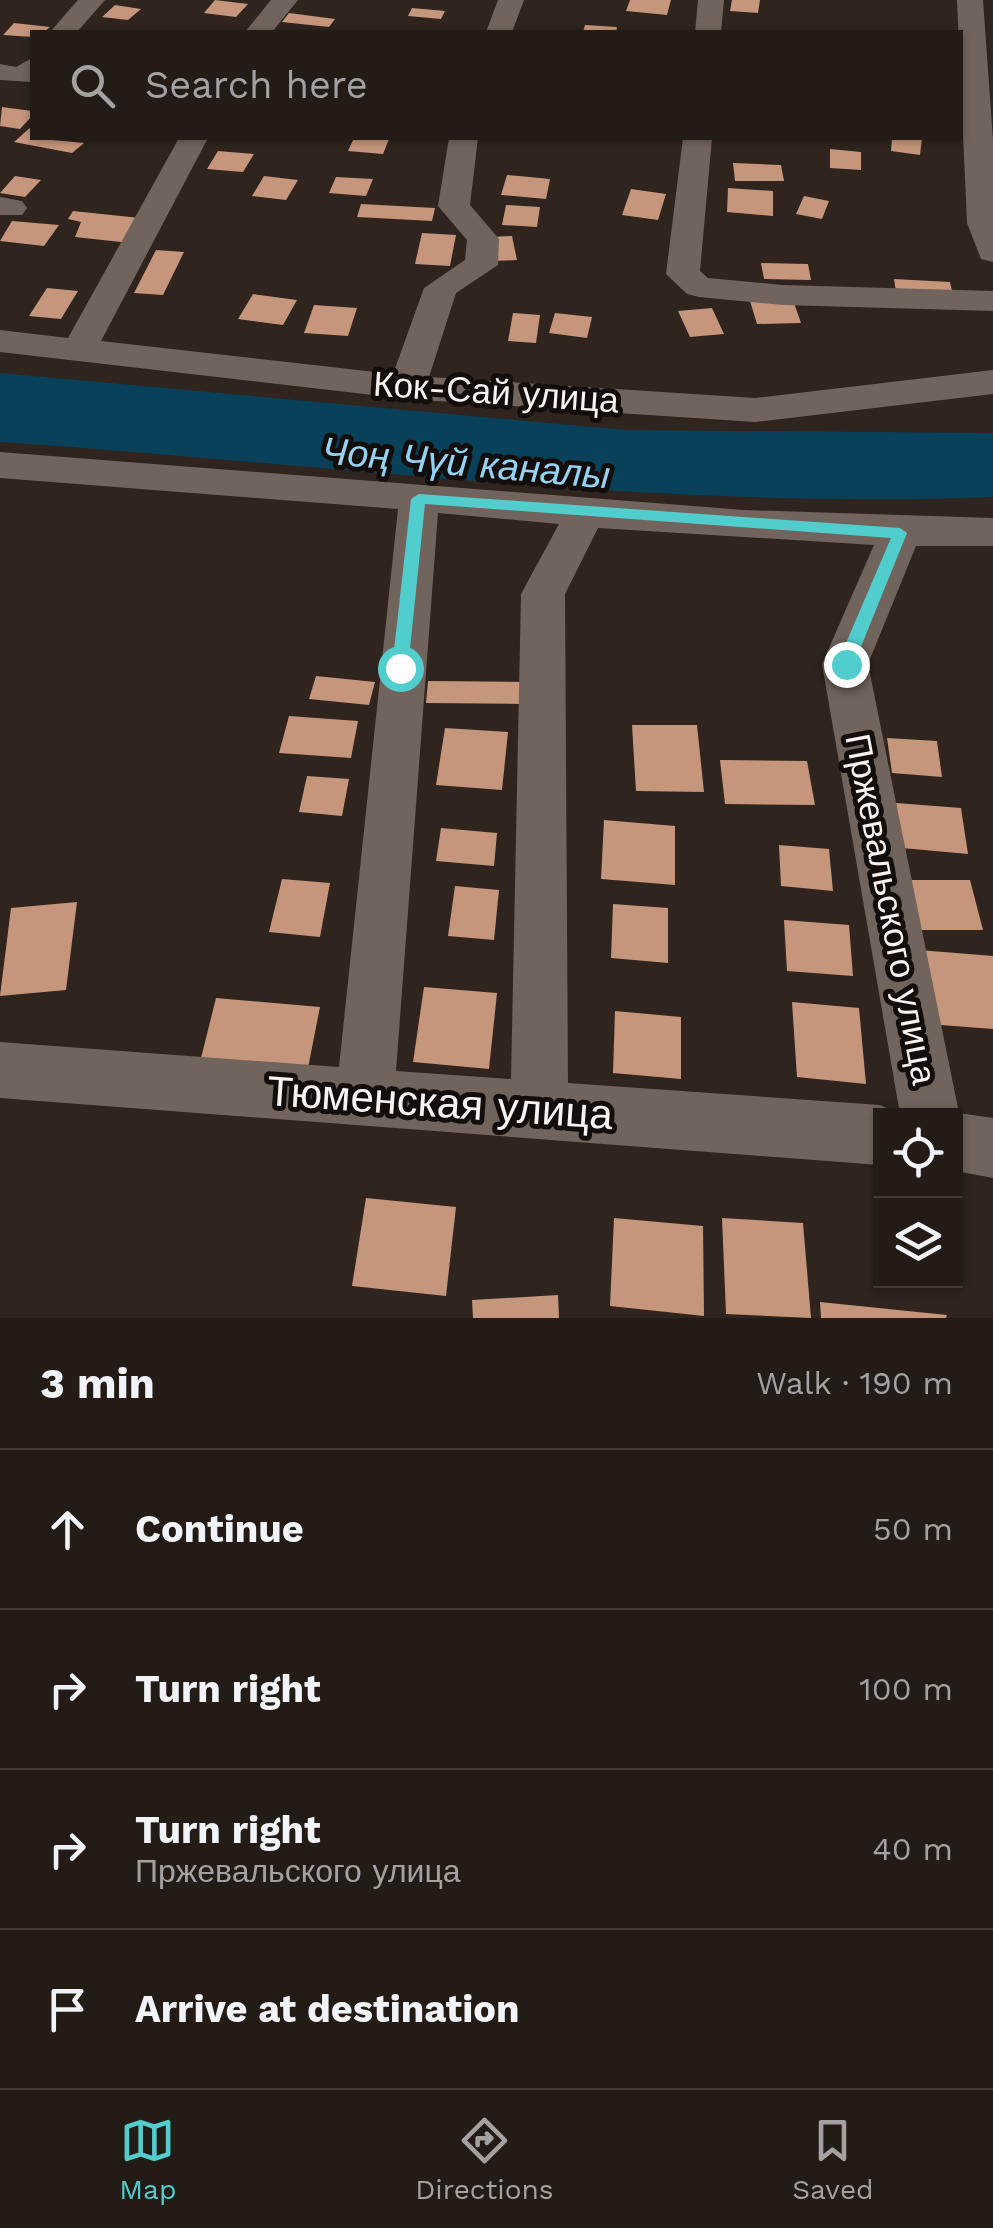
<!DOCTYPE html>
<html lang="en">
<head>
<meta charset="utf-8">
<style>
	body { margin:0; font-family:"Work Sans",sans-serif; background:#2b241f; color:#f1f3f6 }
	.controls { position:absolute; right:30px; bottom:30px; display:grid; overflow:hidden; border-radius:0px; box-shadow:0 2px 8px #0004 }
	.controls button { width:90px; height:90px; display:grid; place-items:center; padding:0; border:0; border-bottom:2px solid #403935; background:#231b16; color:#f1f3f6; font:50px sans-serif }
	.stop { position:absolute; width:30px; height:30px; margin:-22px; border:8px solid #52cdcd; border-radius:50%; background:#fff }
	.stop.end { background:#52cdcd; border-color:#fff; box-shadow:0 2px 10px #0008 }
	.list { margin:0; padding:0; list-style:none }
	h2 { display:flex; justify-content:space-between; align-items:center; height:130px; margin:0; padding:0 40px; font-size:42px }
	h2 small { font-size:32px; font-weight:400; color:#a3a1a1 }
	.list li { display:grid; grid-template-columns:65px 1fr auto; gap:30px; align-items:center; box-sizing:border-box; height:160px; padding:0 40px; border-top:2px solid #403935 }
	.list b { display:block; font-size:38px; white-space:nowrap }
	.list p { margin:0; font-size:32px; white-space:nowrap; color:#a3a1a1 }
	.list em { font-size:32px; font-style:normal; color:#a3a1a1 }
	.icon { flex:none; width:55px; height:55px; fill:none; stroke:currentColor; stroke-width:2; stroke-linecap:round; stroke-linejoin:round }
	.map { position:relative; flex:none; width:993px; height:1318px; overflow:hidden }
	.search { position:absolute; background:#231b16; box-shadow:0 2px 8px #0004; left:30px; right:30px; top:30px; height:110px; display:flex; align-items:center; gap:25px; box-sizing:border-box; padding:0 35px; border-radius:0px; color:#a3a1a1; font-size:38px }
	.sheet { height:770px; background:#231b16 }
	nav { display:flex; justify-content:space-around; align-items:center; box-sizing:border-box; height:140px; border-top:2px solid #403935; background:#231b16; font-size:28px; color:#a3a1a1 }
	nav a { display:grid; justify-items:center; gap:5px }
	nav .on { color:#52cdcd }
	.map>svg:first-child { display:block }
</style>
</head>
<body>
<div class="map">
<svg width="993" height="1318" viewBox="0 0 993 1318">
	<rect width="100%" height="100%" fill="#2f241e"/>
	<!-- water -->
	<path fill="#084159" d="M0,373L626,430L993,433V497C661,510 330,464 0,442Z"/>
	<!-- building -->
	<g fill="#c5967b">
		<polygon points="215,0 248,4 236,17 204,13"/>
		<polygon points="630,0 671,0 667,15 626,11"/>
		<polygon points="732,0 760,0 758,13 730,11"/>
		<polygon points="115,5 141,9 128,20 102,17"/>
		<polygon points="412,8 445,11 441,19 408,16"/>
		<polygon points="289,13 335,19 329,27 282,22"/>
		<polygon points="14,23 50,27 44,32 32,32 32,37 3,35"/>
		<polygon points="585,25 617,27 616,32 583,32"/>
		<polygon points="2,107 32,111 32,116 20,129 0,126"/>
		<polygon points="32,126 32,138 84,143 72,153 14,142"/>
		<polygon points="354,138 365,138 389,139 383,154 348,151"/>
		<polygon points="892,138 922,138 920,155 891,151"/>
		<polygon points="830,149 861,152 861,170 830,168"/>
		<polygon points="218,151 254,154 243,172 207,169"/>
		<polygon points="733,163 781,165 784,181 735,181"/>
		<polygon points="507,175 550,179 546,199 501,195"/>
		<polygon points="15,176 41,180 25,197 0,193"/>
		<polygon points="264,176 298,180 286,200 252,196"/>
		<polygon points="336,177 373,179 366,196 329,193"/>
		<polygon points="728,188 773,191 773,216 727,212"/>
		<polygon points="631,189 666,194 658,220 622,215"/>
		<polygon points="804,196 829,201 822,219 796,214"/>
		<polygon points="361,204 435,208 432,221 357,217"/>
		<polygon points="506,205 540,207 537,227 502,225"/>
		<polygon points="73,211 140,218 130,243 75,237 81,222 68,219"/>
		<polygon points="12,221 59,225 44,246 0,241"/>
		<polygon points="422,233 456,235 450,266 415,264"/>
		<polygon points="512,236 517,260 494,261 490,237"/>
		<polygon points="156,250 184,252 163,295 134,293"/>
		<polygon points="761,263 808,264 811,280 764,279"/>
		<polygon points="894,279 950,282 953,295 896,292"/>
		<polygon points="47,288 78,291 61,319 29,316"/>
		<polygon points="253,294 297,300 283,325 238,319"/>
		<polygon points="793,300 801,323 757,324 750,301"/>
		<polygon points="314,305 357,308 348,336 304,333"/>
		<polygon points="712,308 724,334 690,337 678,311"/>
		<polygon points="513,313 540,315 536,343 508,341"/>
		<polygon points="555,313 592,317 587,338 549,333"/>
		<polygon points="316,676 375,682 369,705 309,699"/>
		<polygon points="428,681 523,682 523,704 426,703"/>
		<polygon points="289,716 358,721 351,758 279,753"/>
		<polygon points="632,725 697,725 704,792 636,791"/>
		<polygon points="445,728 508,732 502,790 436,785"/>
		<polygon points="887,738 937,741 942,777 892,773"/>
		<polygon points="720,760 807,761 815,805 725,804"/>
		<polygon points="307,776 349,779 342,816 299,812"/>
		<polygon points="896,803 961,808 968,854 902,848"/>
		<polygon points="604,820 675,826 675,885 601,879"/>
		<polygon points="441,828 497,833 494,866 436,861"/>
		<polygon points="779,845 829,849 833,891 781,886"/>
		<polygon points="282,879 330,883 320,937 269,932"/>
		<polygon points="898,880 970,880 983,930 910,930"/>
		<polygon points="455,886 499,890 494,940 448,936"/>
		<polygon points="77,902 66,990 0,996 11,908"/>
		<polygon points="613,904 668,908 668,963 611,958"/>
		<polygon points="784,920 849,925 853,976 787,971"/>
		<polygon points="919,950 993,956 993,1029 928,1024"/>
		<polygon points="424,987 497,993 489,1069 413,1062"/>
		<polygon points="216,998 320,1007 308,1068 201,1058"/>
		<polygon points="792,1002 859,1008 866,1084 797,1077"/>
		<polygon points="615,1011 681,1017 681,1079 613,1073"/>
		<polygon points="366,1198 456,1207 446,1296 352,1286"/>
		<polygon points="614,1218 703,1226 704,1316 610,1306"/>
		<polygon points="722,1218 803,1223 811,1318 726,1314"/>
		<polygon points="558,1295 559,1318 473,1318 472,1300"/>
		<polygon points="820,1302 947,1315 946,1318 821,1318"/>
	</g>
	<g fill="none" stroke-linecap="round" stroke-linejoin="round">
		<!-- minor -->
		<g fill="#71645c" fill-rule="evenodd">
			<polygon points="78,0 105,0 77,32 50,32"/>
			<polygon points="271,0 298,0 272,32 245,32"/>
			<polygon points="498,0 524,0 512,32 486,32"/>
			<polygon points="698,0 724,0 721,32 695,32"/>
			<polygon points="957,0 983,0 993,140 993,262 981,259 967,223"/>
			<polygon points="32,58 32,82 0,80 0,64 16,67"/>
			<polygon points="179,138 208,138 101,341 393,374 424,288 465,260 467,240 438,206 449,138 478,138 470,205 499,239 498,265 456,293 429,377 755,398 993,370 993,394 755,422 407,399 0,352 0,330 68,338"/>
			<polygon points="683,138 712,138 700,271 708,278 783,285 993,291 993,311 783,305 699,297 687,294 666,274"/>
			<polygon points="0,197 22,201 27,208 22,215 0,215"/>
			<path d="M0,452L744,510L993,518V546H916L868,664L959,1113L993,1118V1178L956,1171V1116H880V1165L0,1098V1042L339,1067L398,509L0,478ZM438,513L559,524L521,594L511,1079L396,1071ZM598,528L874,545L822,664L900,1114L880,1105L568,1083L565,594Z"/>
		</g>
	</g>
	<!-- route -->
	<polygon fill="#52cdcd" points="419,494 900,528 907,533 854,664 846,670 837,664 891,538 425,504 408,668 400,675 392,668 411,499"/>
	<g text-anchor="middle" stroke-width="10" stroke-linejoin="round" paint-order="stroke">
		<!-- street labels -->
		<g font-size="35" fill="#faf2ee" stroke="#130e0c">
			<text transform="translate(496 392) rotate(4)" y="12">Кок-Сай улица</text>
			<text transform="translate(891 909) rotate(79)" y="12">Пржевальского улица</text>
		</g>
		<!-- water labels -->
		<g font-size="38" font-style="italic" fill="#95d3f5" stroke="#130e0c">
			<text transform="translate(466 463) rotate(5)" y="13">Чоң Чүй каналы</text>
		</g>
		<!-- near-street labels -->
		<g font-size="42" fill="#faf2ee" stroke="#130e0c">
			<text transform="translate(440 1102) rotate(4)" y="15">Тюменская улица</text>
		</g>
	</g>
</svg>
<div class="controls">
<button><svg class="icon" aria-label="locate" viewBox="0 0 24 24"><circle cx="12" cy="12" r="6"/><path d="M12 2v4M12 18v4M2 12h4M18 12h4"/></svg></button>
<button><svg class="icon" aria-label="layers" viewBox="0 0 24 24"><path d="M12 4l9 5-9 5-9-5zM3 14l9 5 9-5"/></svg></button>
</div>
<div class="stop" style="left:400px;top:668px"></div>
<div class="stop end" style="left:846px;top:664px"></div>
<div class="search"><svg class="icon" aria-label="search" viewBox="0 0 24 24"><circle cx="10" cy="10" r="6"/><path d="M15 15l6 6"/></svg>Search here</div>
</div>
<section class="sheet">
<h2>3 min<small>Walk · 190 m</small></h2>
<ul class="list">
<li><svg class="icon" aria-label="ahead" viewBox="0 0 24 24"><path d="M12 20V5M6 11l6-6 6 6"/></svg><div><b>Continue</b></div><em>50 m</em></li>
<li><svg class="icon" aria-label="right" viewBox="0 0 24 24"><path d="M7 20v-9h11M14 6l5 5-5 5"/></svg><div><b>Turn right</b></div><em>100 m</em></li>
<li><svg class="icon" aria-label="right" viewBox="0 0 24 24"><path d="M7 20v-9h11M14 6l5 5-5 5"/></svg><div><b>Turn right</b><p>Пржевальского улица</p></div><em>40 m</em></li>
<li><svg class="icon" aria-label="arrive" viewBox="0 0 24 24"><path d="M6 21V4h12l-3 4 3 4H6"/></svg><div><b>Arrive at destination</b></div></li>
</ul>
</section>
<nav>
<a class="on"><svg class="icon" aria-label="map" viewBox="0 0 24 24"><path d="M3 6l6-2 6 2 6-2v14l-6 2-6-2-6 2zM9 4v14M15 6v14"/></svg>Map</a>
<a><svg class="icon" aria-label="directions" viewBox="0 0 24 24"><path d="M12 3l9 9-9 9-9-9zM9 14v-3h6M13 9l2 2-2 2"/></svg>Directions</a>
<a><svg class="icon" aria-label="saved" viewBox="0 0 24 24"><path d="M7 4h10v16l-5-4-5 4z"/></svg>Saved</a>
</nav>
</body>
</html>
